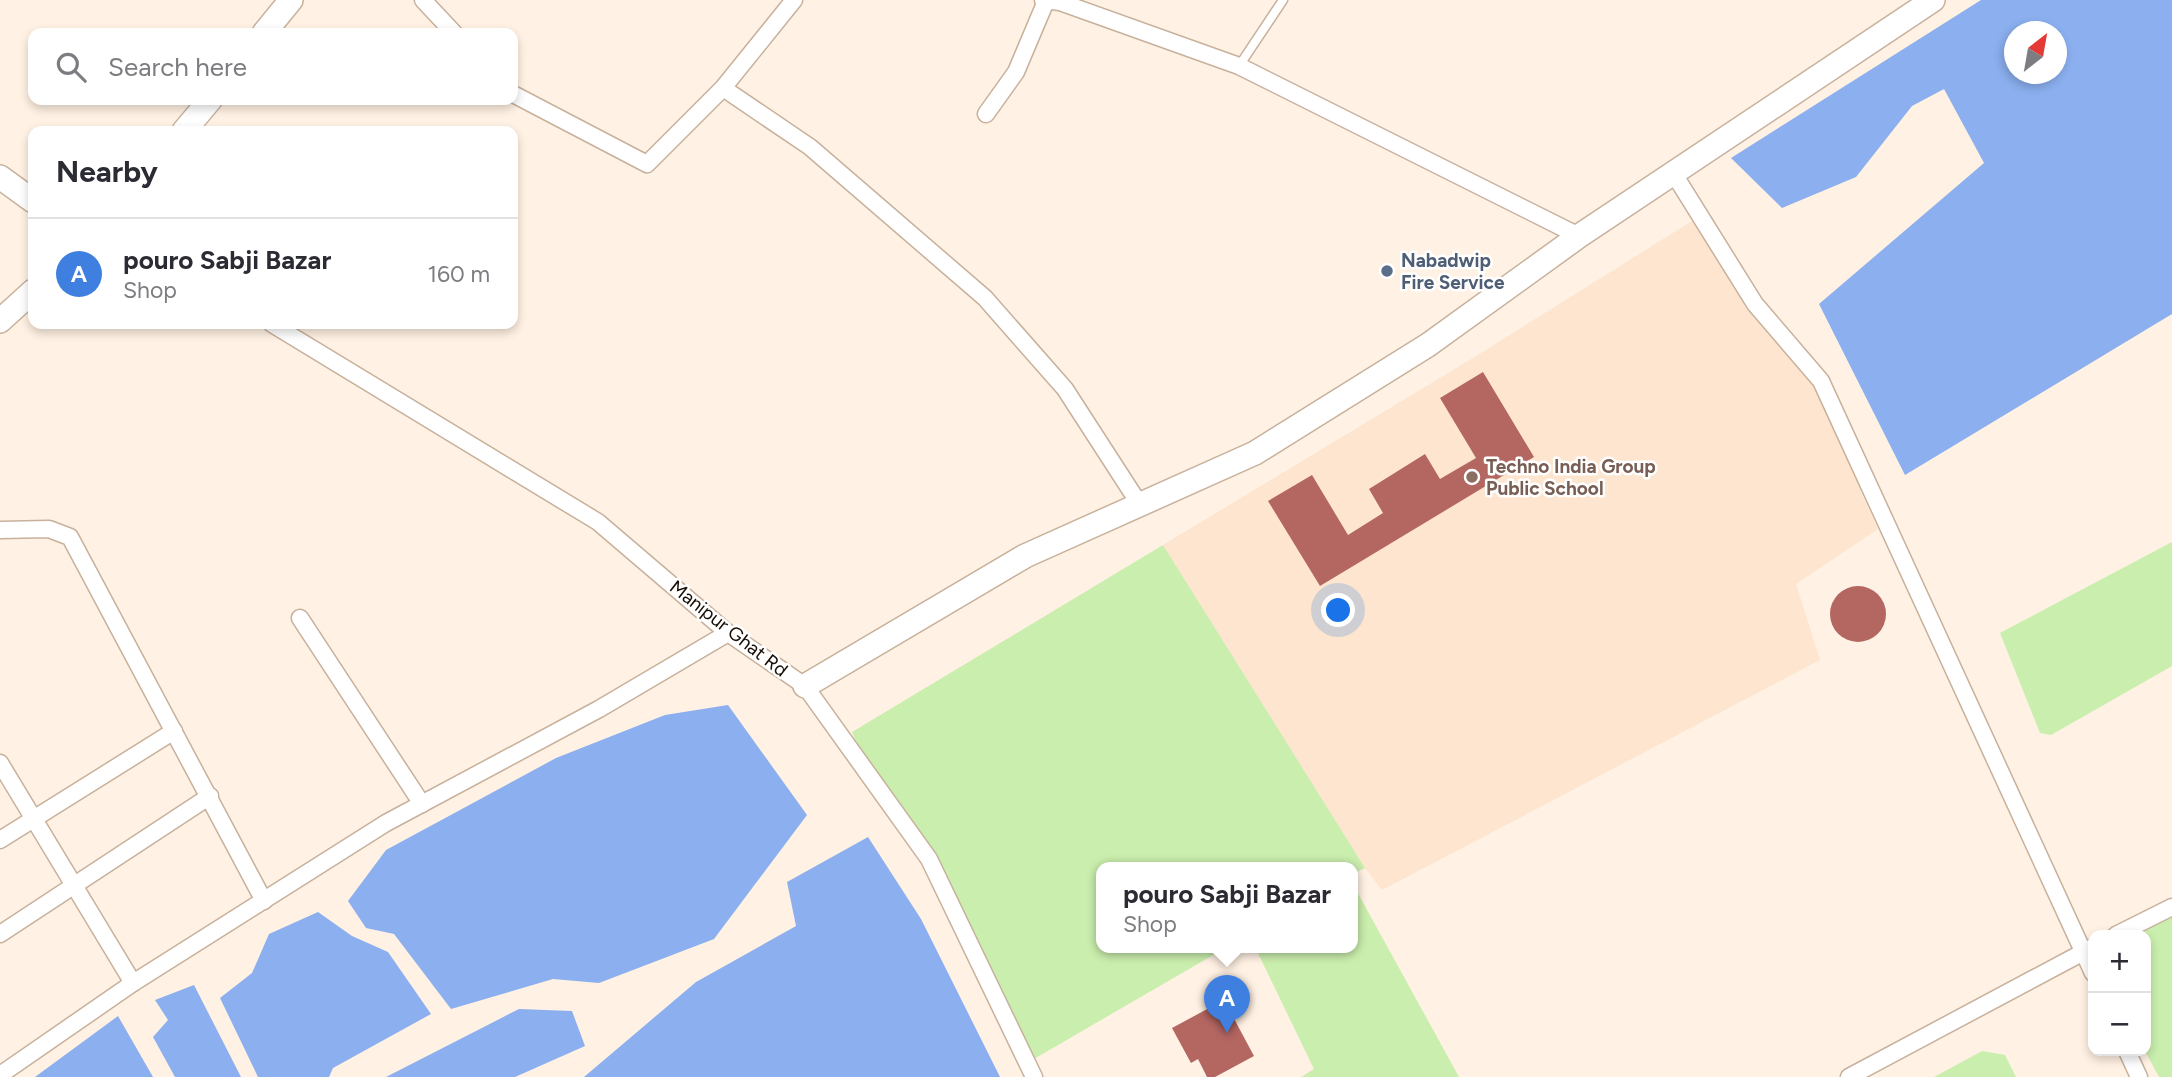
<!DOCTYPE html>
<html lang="en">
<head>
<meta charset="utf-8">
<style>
	body { margin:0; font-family:Figtree,sans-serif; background:#f2f2f3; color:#2b2b33 }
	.controls { position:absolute; right:21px; bottom:21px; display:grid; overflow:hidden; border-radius:14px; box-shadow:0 4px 10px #0003 }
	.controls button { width:63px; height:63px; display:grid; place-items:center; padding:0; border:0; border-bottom:2px solid #e1e1e2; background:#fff; color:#2b2b33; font:35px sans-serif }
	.compass { position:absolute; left:2004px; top:21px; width:63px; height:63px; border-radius:50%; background:#fff; box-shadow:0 4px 10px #0003; rotate:31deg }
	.you { position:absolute; left:1339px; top:611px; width:24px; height:24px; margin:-18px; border:5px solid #fff; border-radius:50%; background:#1a73e8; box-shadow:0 0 0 10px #1a73e833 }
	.badge { display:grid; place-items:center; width:46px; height:46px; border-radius:50%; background:#a91517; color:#fff; font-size:23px; font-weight:700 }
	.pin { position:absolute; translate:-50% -58px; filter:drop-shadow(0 2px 4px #0008) }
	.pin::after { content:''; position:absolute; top:37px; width:24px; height:21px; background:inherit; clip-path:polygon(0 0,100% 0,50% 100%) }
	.popup { position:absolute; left:1096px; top:862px; width:262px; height:91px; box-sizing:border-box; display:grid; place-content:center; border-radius:14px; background:#fff; filter:drop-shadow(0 2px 5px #0005); font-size:23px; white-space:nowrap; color:#7c7c81 }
	.popup b { font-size:26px; color:#2b2b33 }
	.popup::after { content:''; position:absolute; left:50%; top:100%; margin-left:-14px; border:14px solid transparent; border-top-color:#fff }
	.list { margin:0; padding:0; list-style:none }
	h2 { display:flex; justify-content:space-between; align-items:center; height:91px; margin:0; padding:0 28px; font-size:30px }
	h2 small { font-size:23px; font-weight:400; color:#7c7c81 }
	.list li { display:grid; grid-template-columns:46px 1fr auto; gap:21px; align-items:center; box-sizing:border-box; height:112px; padding:0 28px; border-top:2px solid #e1e1e2 }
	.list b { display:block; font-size:26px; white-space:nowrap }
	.list p { margin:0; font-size:23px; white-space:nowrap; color:#7c7c81 }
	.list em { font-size:23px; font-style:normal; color:#7c7c81 }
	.icon { flex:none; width:38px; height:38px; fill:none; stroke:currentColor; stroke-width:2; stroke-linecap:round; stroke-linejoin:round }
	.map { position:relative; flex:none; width:2172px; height:1077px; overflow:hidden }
	.search { position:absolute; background:#fff; box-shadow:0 4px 10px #0003; left:28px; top:28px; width:490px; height:77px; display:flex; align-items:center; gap:18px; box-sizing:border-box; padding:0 24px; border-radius:14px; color:#7c7c81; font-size:26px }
	.panel { position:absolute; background:#fff; box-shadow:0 4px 10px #0003; left:28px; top:126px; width:490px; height:203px; border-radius:14px }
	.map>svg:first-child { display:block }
</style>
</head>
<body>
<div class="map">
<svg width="2172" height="1077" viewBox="0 0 2172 1077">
	<rect width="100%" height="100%" fill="#fff1e3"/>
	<!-- built -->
	<polygon fill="#fde5cf" points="1700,216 1755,304 1821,381 1862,495 1878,529 1796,584 1820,660 1382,890 1365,868 1163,545 1473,358"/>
	<!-- green -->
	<g fill="#caeead">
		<polygon points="2172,542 2172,666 2051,735 2040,733 2000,633"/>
		<polygon points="1163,545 1365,868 1353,874 1353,867 1101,867 1101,947 1227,947 1027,1063 929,859 871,780 852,732"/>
		<polygon points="1355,888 1459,1077 1301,1077 1314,1069 1255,947 1353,947"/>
		<polygon points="2172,917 2172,1077 2159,1077 2145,1051 2146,935 2135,935"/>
		<polygon points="1982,1051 2005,1055 2016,1077 1934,1077"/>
	</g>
	<!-- water -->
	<g fill="#8bafef" fill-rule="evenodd">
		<path d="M1981,0H2172V314L1905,475L1819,304L1984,163L1944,89L1912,106L1856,177L1782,208L1731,158ZM2014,32H2056V74H2014Z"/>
		<polygon points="728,705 807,815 714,939 599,983 553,979 451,1009 394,934 366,928 348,901 386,850 556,758 665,715"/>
		<polygon points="868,837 921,919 1000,1077 584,1077 696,982 796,926 787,882"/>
		<polygon points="318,912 352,936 388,952 431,1014 333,1068 329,1077 258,1077 220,998 252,973 269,934"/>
		<polygon points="194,985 241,1077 175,1077 153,1037 168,1020 155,1000"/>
		<polygon points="519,1009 572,1011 585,1046 515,1077 386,1077"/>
		<polygon points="118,1016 153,1077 35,1077"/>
	</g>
	<!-- building -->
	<g fill="#b46661">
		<polygon points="1483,372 1534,457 1320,586 1268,501 1312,475 1348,535 1383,513 1369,489 1425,454 1440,479 1476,458 1440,398"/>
		<circle cx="1858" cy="614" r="28"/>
		<polygon points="1224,1000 1254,1056 1215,1077 1207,1077 1198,1059 1191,1063 1172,1028"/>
	</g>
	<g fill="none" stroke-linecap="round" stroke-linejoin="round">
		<defs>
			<polyline id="lane" points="1239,66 1283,0"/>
			<g id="street">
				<polyline points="423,0 454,33"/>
				<polyline points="1043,0 1060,2 1239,66 1579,236"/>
				<polyline points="723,88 810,147 985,298 1065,389 1140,505"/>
				<polyline points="513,94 647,164 723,88 794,0"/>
				<polyline points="986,114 1016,72 1046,1"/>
				<polyline points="1674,174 1755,304 1821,381 2093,973"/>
				<polyline points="272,324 598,522 728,633 805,686 929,859 1034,1077"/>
				<polyline points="0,530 49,529 70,537 264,901"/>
				<polyline points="300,618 422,804"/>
				<polyline points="0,763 133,983"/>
				<polyline points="0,840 174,731"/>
				<polyline points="0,934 210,796"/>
				<polyline points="2116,935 2172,907"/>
				<polyline points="2127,1051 2139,1077"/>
				<polyline points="0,1075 133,983 386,823 599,709 728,633"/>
				<polyline points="1849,1077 2091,948"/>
			</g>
			<g id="secondary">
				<polyline points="264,33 291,0"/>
				<polyline points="184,131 210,100"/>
				<polyline points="0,177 33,201"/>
				<polyline points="0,321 33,291"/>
				<polyline points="805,686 1025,556 1255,453 1428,345 1579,236 1933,0"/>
			</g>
		</defs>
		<!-- lane casing -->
		<use href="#lane" stroke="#c7b19c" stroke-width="11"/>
		<!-- street casing -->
		<use href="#street" stroke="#c7b19c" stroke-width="19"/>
		<!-- secondary casing -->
		<use href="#secondary" stroke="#c7b19c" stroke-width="26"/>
		<!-- lane -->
		<use href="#lane" stroke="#fff" stroke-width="8"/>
		<!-- street -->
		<use href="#street" stroke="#fff" stroke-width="16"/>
		<!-- secondary -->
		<use href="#secondary" stroke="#fff" stroke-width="23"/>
	</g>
	<!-- markers -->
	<circle fill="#5c6f8a" stroke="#fff" stroke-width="2.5" cx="1387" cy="271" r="7"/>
	<circle fill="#8d6e63" stroke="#fff" stroke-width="2.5" cx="1472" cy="477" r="7"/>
	<g text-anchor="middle" stroke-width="5" stroke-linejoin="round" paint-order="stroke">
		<!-- service labels -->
		<g font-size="19" font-weight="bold" fill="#4e5e75" stroke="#fff" text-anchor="start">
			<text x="1401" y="267">Nabadwip<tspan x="1401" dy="22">Fire Service</tspan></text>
		</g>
		<!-- education labels -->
		<g font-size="19" font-weight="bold" fill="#785e54" stroke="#fff" text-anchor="start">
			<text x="1486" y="473">Techno India Group<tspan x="1486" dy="22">Public School</tspan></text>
		</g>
		<!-- street labels -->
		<g font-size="19" fill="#160e07" stroke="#fff">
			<text transform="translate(729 628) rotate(38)" y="7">Manipur Ghat Rd</text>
		</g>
	</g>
</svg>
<div class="controls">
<button>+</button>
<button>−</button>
</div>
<svg class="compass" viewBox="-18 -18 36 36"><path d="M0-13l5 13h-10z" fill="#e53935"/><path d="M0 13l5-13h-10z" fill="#7c7c81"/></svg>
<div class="you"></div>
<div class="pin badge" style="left:1227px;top:1033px;background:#3f7fe0">A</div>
<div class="popup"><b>pouro Sabji Bazar</b>Shop</div>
<div class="search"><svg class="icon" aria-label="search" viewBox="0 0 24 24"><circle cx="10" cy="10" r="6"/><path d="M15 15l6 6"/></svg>Search here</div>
<section class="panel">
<h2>Nearby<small></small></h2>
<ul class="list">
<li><span class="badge" style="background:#3f7fe0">A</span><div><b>pouro Sabji Bazar</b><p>Shop</p></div><em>160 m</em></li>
</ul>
</section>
</div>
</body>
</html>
